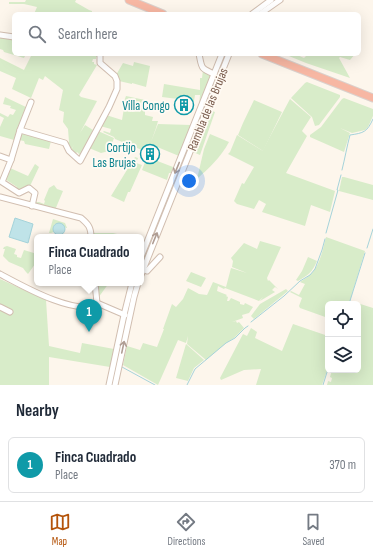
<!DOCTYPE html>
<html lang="en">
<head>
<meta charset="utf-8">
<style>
	body { margin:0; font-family:"Sofia Sans Condensed",sans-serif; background:#f2f2f3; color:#1f2937 }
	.controls { position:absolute; right:12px; bottom:12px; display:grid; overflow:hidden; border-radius:6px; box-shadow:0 4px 16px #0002 }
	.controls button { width:36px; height:36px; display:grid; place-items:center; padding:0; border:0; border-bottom:1px solid #e0e1e3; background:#fff; color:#1f2937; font:20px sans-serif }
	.you { position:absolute; left:189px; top:181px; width:14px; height:14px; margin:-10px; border:3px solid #fff; border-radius:50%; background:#1a73e8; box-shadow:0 0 0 6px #1a73e833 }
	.badge { display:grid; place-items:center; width:26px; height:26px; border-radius:50%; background:#b45309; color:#fff; font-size:13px; font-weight:700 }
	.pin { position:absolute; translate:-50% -33px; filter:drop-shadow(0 1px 2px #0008) }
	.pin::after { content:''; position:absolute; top:21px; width:14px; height:12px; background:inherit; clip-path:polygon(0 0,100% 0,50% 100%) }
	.popup { position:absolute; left:34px; top:234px; width:110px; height:52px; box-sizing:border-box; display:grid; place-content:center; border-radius:6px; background:#fff; filter:drop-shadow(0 1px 3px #0005); font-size:13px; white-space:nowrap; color:#747a83 }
	.popup b { font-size:15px; color:#1f2937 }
	.popup::after { content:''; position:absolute; left:50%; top:100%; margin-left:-8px; border:8px solid transparent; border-top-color:#fff }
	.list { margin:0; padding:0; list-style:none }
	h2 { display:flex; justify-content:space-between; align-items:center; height:52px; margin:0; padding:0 16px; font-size:17px }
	h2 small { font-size:13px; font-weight:400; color:#747a83 }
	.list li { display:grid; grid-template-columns:26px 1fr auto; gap:12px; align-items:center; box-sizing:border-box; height:56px; margin:0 8px 8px; padding:0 8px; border:1px solid #e0e1e3; border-radius:6px }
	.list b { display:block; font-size:15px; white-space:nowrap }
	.list p { margin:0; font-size:13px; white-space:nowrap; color:#747a83 }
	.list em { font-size:13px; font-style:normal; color:#747a83 }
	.icon { flex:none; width:22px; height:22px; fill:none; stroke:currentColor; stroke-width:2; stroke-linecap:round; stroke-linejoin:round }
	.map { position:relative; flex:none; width:373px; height:385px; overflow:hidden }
	.search { position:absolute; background:#fff; box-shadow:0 4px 16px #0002; left:12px; right:12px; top:12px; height:44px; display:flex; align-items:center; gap:10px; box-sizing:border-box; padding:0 14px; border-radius:6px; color:#747a83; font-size:15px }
	.sheet { height:116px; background:#fff }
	nav { display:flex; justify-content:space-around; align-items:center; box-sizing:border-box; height:56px; border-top:1px solid #e0e1e3; background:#fff; font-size:11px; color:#747a83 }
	nav a { display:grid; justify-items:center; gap:2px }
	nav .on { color:#b45309 }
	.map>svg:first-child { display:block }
</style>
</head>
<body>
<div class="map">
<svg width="373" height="385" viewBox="0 0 373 385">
	<rect width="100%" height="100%" fill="#fdf6ec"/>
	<!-- green -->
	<g fill="#d8ecc9">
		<polygon points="26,0 76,0 75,2 89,10 92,11 92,12 89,13 89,14 34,14 37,7 24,4 9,4 9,2 25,2"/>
		<polygon points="0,36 14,38 14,54 26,54 24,58 4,52 3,50 0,49"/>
		<polygon points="32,54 98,54 98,57 96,57 96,59 93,59 92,62 94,62 94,64 97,65 79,95 81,97 97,101 80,133 85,125 93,130 81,156 77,152 75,155 70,152 74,145 70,151 67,143 69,142 68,129 63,122 64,112 59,110 63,90 45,76 43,80 39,78 31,98 12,89 16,78 0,71 0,58 24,70"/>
		<polygon points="284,54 295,54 304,58 308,54 337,54 337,55 349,56 351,54 355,54 350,60 340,57 339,58 350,78 306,63"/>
		<polygon points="134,62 150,66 146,87 132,83 132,84 119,81 116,75 123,63 133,66"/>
		<polygon points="203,70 212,75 199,106 200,95 195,95 194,101 162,97 164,84 200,90 200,78 202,78"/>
		<polygon points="307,82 340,95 340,97 319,125 315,126 312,117 291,98 305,83"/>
		<polygon points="126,96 145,100 145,115 153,117 152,121 158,121 156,128 151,142 158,124 191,125 179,156 150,144 147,152 115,139 114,137 103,132 104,131 110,133 111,129 100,126 106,115 122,120 124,108 122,107"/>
		<polygon points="5,97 28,108 14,140 0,136 0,127 4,118 0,116 0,113 8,117 10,114 13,115 16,110 10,108 11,106 3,104"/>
		<polygon points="344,98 373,109 373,116 368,127 365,130 352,133 340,128 350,133 344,152 310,137 310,135 321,127 342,99"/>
		<polygon points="290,99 311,117 302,131 307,136 286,173 335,191 330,212 311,205 305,226 262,212 266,204 259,200 254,209 237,204 234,201 242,183 244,184 254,167 228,154 230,152 237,135 263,151 257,161"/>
		<polygon points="254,100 282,112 263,151 238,135 243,123 261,133 243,123"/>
		<polygon points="209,110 215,112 200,155 193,152"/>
		<polygon points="98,131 114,138 109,151 101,153 89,148"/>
		<polygon points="23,133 51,141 49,149 25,144 24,141 19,140 20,135"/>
		<path d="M210,134L229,142C221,157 209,168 197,179L204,149Z"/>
		<polygon points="135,157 138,158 136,163 142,165 130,192 128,192 124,202 111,196 133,160 134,159"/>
		<polygon points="147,157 173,167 171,173 169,173 167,180 142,170"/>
		<polygon points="35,164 39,167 30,186 19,192 15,190 17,187 5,179 10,168 28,176"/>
		<polygon points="342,177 344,177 373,185 373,200 339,191"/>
		<polygon points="54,185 57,189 63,191 55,210 35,205 35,202 39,202 44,204 45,201 44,200 49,188"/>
		<polygon points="53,219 65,223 67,228 66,228 65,227 55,224 53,228 54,232 51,233 49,233"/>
		<polygon points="93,233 113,233 117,234 116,237 93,237"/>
		<path d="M326,237L365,251L349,304H328V318L300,308L299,306L302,298L290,292L291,291L299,295L305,284L300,282C304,279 308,277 311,274C320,265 323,249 326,237Z"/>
		<polygon points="260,241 281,247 267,278 268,281 269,280 278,289 275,287 272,290 275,292 260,301 263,297 259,301 225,288 224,289 218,286 217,291 227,295 226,296 228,297 227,301 229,301 231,298 240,302 240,304 244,305 245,303 253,307 249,313 242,315 243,318 232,322 236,321 237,323 239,322 244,328 234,338 226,343 206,360 187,344 188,336 186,343 178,340 158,385 123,365 127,346 140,350 143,343 157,347 164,329 163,329 172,304 176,307 183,299 188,288 199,294 207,295 208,293 213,282 226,287 231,268 247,273 232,267 233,261 231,258 244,243 257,249"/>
		<polygon points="7,246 16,249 14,254 17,255 17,257 21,258 24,250 37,254 35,264 28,274 26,272 23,268 9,262 3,256 5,249 3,249 4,247"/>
		<path d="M308,257L317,261C312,273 308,275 298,281L296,280L302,271Z"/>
		<polygon points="191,272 206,278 201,287 186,281"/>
		<polygon points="0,279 46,300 49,346 80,353 82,343 114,349 110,367 49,357 49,385 0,385 0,309 11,313 12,311 0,305"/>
		<polygon points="97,283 109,283 98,298"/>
		<polygon points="286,289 288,291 254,319 251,316 260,304"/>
		<polygon points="354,302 373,308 373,385 327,385 328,381 331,382 332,378 330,377 332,370 358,370 358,304 353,304"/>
		<polygon points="293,324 328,336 328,352 327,352 326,355 328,356 328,368 322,385 256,385 261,369 244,370 221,380 220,378 243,334 247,336 251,328 257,332 255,338 282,351"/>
		<polygon points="186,344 204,360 194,368 188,381 176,378"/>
	</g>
	<!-- water -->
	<g fill="#bfe3e8" stroke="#a5d3da">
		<polygon points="224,54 228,54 141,271 141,260"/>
		<polygon points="15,218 33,224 28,243 9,237"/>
		<circle cx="59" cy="229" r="6"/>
		<polygon points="133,283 137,283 114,385 110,385"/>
	</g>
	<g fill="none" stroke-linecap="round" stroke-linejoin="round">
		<!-- stream -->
		<g stroke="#a5d3da" stroke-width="1">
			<path d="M342,170C345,158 347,146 350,135C364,133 367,132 373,119"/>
			<polyline points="326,233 338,190 337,190 341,175"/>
			<polyline points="367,248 373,229"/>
			<polyline points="349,304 365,253"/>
			<polyline points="251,322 284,296 300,281 310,275 315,269 322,250 325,239"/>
			<polyline points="122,367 155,385"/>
			<polyline points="187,385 195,369 226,343 235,338 245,328 248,326"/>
			<polyline points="323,385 328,369"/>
		</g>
		<defs>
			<g id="minor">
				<polyline points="252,14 271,0"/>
				<polyline points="260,14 280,0"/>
				<polyline points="0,35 14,37"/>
				<path d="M199,54C202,68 200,68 214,74"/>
				<polyline points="20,130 65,143 69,151 80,161 109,107 117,89 117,81 115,76 100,63 100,54"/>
				<polyline points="0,156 11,160 2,182 19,193 29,188 35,193 32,206"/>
				<polyline points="11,160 20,130 31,102"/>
				<path d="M0,197L81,218C88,224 91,227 91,237"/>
				<polyline points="141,257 222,54"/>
				<polyline points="143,269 147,271 160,257"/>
				<path d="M0,274C19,284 78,318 97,303"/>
				<polyline points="141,275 229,54"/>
				<polyline points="95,283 97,303"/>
				<polyline points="97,303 125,315"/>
				<polyline points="0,307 10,312"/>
				<polyline points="109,385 124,315 132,283"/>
				<polyline points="115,385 134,297 138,283"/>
			</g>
			<g id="highway">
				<polyline points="129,0 163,14"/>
				<polyline points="262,54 373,98"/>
			</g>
		</defs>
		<!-- minor casing -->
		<use href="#minor" stroke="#d1beb0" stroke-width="7"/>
		<!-- highway casing -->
		<use href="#highway" stroke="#dad1cd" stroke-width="9"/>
		<!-- minor -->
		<use href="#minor" stroke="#fff" stroke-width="5"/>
		<!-- highway -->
		<use href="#highway" stroke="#f7b7a3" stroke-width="7"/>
	</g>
	<!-- one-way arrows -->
	<defs><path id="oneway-shaft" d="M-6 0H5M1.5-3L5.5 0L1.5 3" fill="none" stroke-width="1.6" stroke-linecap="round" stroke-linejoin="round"/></defs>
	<g stroke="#af9d94">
		<use href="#oneway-shaft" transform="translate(177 168) rotate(112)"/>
		<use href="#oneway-shaft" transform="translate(155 238) rotate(-68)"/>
		<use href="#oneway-shaft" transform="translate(123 347) rotate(-78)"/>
	</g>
	<!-- icons -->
	<defs>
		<symbol id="building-ring" viewBox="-11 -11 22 22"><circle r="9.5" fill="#fffaf3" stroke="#0f9aa8" stroke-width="1.5"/><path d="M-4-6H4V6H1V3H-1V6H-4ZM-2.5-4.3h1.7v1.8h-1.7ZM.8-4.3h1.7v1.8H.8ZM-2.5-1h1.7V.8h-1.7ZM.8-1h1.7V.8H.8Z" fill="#0f9aa8"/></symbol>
	</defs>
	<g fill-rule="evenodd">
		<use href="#building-ring" x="173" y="94" width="22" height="22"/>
		<use href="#building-ring" x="139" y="143" width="22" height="22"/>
	</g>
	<g text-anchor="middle" stroke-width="3.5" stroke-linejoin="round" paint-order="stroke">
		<!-- culture labels -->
		<g font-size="13" fill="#0d838f" stroke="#fffaf3" text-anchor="end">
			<text x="170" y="110">Villa Congo</text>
			<text x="136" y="152">Cortijo<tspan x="136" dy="15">Las Brujas</tspan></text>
		</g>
		<!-- street labels -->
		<g font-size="13" fill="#7a5c4d" stroke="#fffaf3">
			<text transform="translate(207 109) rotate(-68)" y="5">Rambla de las Brujas</text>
		</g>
	</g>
</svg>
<div class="controls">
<button><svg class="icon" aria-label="locate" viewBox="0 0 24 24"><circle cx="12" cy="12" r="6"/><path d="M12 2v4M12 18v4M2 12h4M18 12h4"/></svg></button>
<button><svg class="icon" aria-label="layers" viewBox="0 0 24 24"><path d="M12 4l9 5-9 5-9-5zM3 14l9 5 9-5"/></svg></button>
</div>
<div class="you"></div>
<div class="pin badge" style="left:89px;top:332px;background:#0f9aa8">1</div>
<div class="popup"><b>Finca Cuadrado</b>Place</div>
<div class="search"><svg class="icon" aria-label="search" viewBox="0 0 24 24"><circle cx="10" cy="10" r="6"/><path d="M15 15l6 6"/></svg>Search here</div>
</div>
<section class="sheet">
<h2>Nearby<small></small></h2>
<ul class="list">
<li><span class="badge" style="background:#0f9aa8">1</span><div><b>Finca Cuadrado</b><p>Place</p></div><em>370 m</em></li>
</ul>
</section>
<nav>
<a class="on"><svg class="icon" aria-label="map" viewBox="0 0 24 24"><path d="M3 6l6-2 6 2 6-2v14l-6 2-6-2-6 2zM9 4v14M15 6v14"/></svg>Map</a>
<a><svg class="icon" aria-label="directions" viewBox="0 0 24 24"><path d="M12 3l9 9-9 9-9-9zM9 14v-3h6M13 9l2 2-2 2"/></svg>Directions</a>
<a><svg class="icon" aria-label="saved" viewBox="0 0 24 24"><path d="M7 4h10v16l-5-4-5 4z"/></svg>Saved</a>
</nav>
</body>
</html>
